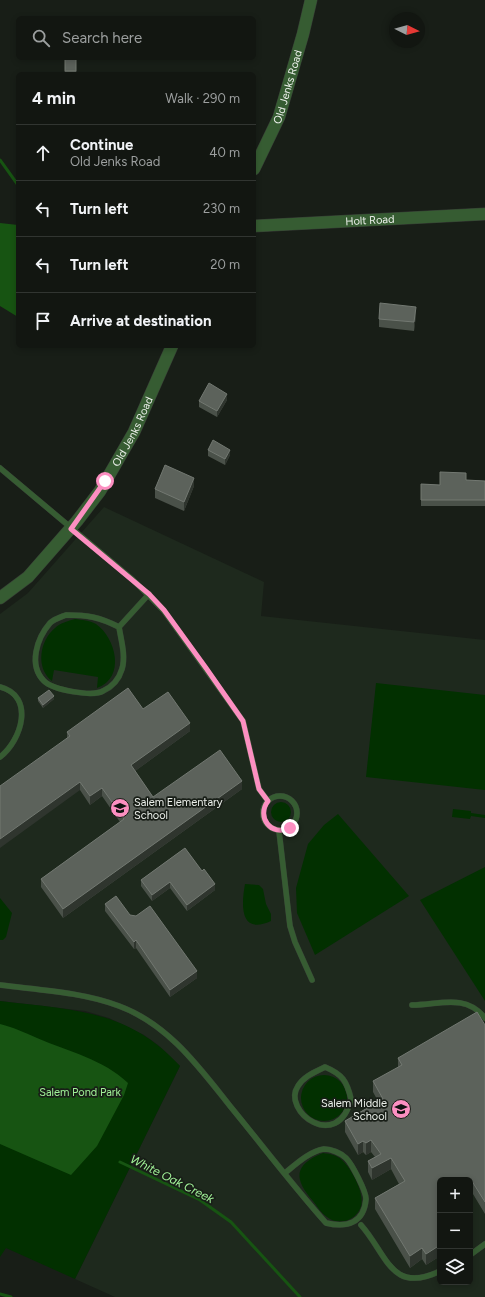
<!DOCTYPE html>
<html lang="en">
<head>
<meta charset="utf-8">
<style>
	body { margin:0; font-family:Figtree,sans-serif; background:#1b1f1a; color:#f1f3f6 }
	.controls { position:absolute; right:12px; bottom:12px; display:grid; overflow:hidden; border-radius:6px; box-shadow:0 2px 6px #0003 }
	.controls button { width:36px; height:36px; display:grid; place-items:center; padding:0; border:0; border-bottom:1px solid #313531; background:#121611; color:#f1f3f6; font:20px sans-serif }
	.compass { position:absolute; left:389px; top:12px; width:36px; height:36px; border-radius:50%; background:#121611; box-shadow:0 2px 6px #0003; rotate:95deg }
	.stop { position:absolute; width:12px; height:12px; margin:-9px; border:3px solid #fc8fc1; border-radius:50%; background:#fff }
	.stop.end { background:#fc8fc1; border-color:#fff; box-shadow:0 1px 4px #0008 }
	.list { margin:0; padding:0; list-style:none }
	h2 { display:flex; justify-content:space-between; align-items:center; height:52px; margin:0; padding:0 16px; font-size:17px }
	h2 small { font-size:13px; font-weight:400; color:#9c9f9f }
	.list li { display:grid; grid-template-columns:26px 1fr auto; gap:12px; align-items:center; box-sizing:border-box; height:56px; padding:0 16px; border-top:1px solid #313531 }
	.list b { display:block; font-size:15px; white-space:nowrap }
	.list p { margin:0; font-size:13px; white-space:nowrap; color:#9c9f9f }
	.list em { font-size:13px; font-style:normal; color:#9c9f9f }
	.icon { flex:none; width:22px; height:22px; fill:none; stroke:currentColor; stroke-width:2; stroke-linecap:round; stroke-linejoin:round }
	.map { position:relative; flex:none; width:485px; height:1297px; overflow:hidden }
	.search { position:absolute; background:#121611; box-shadow:0 2px 6px #0003; left:16px; top:16px; width:240px; height:44px; display:flex; align-items:center; gap:10px; box-sizing:border-box; padding:0 14px; border-radius:6px; color:#9c9f9f; font-size:15px }
	.panel { position:absolute; background:#121611; box-shadow:0 2px 6px #0003; left:16px; top:72px; width:240px; height:276px; border-radius:6px }
	.map>svg:first-child { display:block }
</style>
</head>
<body>
<div class="map">
<svg width="485" height="1297" viewBox="0 0 485 1297">
	<rect width="100%" height="100%" fill="#181e17"/>
	<!-- built -->
	<path fill="#1e291d" fill-rule="evenodd" d="M104,507L264,582L261,616L485,640V1297H115L75,1279L180,1066L158,1045L144,1035L109,1018L85,1011L0,1001V614L28,593ZM440,1180H470V1282H440Z"/>
	<!-- green -->
	<g fill="#023000">
		<path d="M75,619C82,620 89,620 96,624C116,638 126,678 97,688L98,677L54,670L52,681C35,668 40,640 55,628C60,623 68,621 75,619Z"/>
		<polygon points="376,683 485,695 485,790 366,777"/>
		<circle cx="281" cy="812" r="10"/>
		<polygon points="453,809 471,811 471,813 485,815 485,818 471,816 470,819 452,817"/>
		<polygon points="338,814 409,896 315,955 297,913 296,888 308,844 324,825"/>
		<polygon points="485,867 485,1001 420,900"/>
		<path d="M245,884L259,885L263,889L266,904L271,914V921C240,935 241,906 245,884Z"/>
		<polygon points="0,898 12,913 6,937 3,940 0,940"/>
		<path d="M0,1001C72,1010 128,1009 180,1066L75,1279L6,1248L0,1257Z"/>
		<circle cx="324" cy="1098" r="23"/>
		<path d="M323,1153C330,1154 337,1155 342,1160C352,1169 367,1197 360,1209C354,1221 338,1226 327,1217C321,1213 317,1206 313,1201C294,1179 293,1165 323,1153Z"/>
	</g>
	<!-- water -->
	<g fill="#175412">
		<polygon points="0,223 18,225 18,317 0,306"/>
		<path d="M0,1024C15,1028 23,1032 37,1038C69,1052 103,1059 128,1083L124,1095L97,1146L71,1175L0,1144Z"/>
	</g>
	<g fill="none" stroke-linecap="round" stroke-linejoin="round">
		<!-- stream -->
		<g stroke="#175412" stroke-width="3">
			<polyline points="0,160 18,185"/>
			<polyline points="120,1162 200,1200 231,1222 300,1297"/>
			<polyline points="0,1294 11,1297"/>
		</g>
		<defs>
			<g id="service">
				<polyline points="0,468 132,579 164,611 243,721 259,789 268,801"/>
				<path d="M66,615C88,615 99,617 119,627C121,640 126,656 122,669C119,679 112,687 103,691C92,697 53,690 44,681C28,665 37,638 50,623C54,619 61,617 66,615Z"/>
				<polyline points="119,627 149,594"/>
				<path d="M0,687C35,696 22,740 0,757"/>
				<circle cx="280" cy="813" r="17"/>
				<polyline points="279,831 290,926 295,942 312,980"/>
				<path d="M0,985C39,990 82,992 119,1006C168,1024 199,1067 230,1106C262,1145 293,1186 326,1223C347,1228 364,1223 366,1199C366,1191 352,1164 346,1158C341,1153 331,1149 324,1149C310,1151 296,1164 285,1173"/>
				<path d="M412,1005C439,1005 465,993 485,1018"/>
				<path d="M325,1067C342,1074 347,1081 351,1099C338,1153 281,1111 298,1086C304,1076 315,1072 325,1067Z"/>
				<path d="M361,1225C387,1254 391,1295 440,1271"/>
				<polyline points="470,1255 485,1244"/>
			</g>
			<g id="tertiary">
				<path id="s1" d="M254,169L279,117L303,34L311,0"/>
				<path id="s2" d="M254,226L485,214"/>
				<path id="s3" d="M0,598L28,577L77,521L100,491L134,432L172,346"/>
			</g>
		</defs>
		<!-- service casing -->
		<use href="#service" stroke="#363b35" stroke-width="6"/>
		<!-- tertiary casing -->
		<use href="#tertiary" stroke="#363b35" stroke-width="13"/>
		<!-- service -->
		<use href="#service" stroke="#365c32" stroke-width="5.5"/>
		<!-- tertiary -->
		<use href="#tertiary" stroke="#365c32" stroke-width="12"/>
	</g>
	<!-- wall -->
	<g fill="#4a5149">
		<rect x="65" y="58" width="11" height="16"/>
		<polygon points="416,315 414,331 379,327 379,319"/>
		<polygon points="227,400 217,417 199,407 199,401"/>
		<polygon points="208,450 230,455 225,465 208,456"/>
		<polygon points="466,480 485,481 485,506 421,506 421,484 440,485"/>
		<polygon points="194,486 184,511 155,498 155,489"/>
		<polygon points="38,698 54,699 43,708 38,701"/>
		<polygon points="143,709 190,731 135,771 153,797 242,789 63,918 41,887 41,879 120,822 102,796 90,805 80,790 67,738 67,732"/>
		<polygon points="185,848 215,890 187,911 170,888 152,901 141,886 141,880"/>
		<polygon points="105,904 130,915 197,978 170,997 136,948 134,949 105,911"/>
		<polygon points="485,1025 485,1214 470,1189 470,1180 440,1180 440,1261 437,1258 426,1265 422,1259 410,1268 375,1209 375,1198 399,1184 391,1169 372,1180 368,1172 368,1161 375,1157 371,1152 366,1155 363,1152 358,1155 345,1132 345,1121 378,1101 373,1092 373,1081 398,1068 398,1058"/>
	</g>
	<!-- shaded-wall -->
	<g fill="#2f352e">
		<polygon points="416,307 416,315 414,331 414,322"/>
		<polygon points="227,394 227,400 217,417 217,411"/>
		<polygon points="230,450 230,455 225,465 225,459"/>
		<polygon points="194,478 194,486 184,511 184,502"/>
		<polygon points="54,696 54,699 43,708 43,705"/>
		<polygon points="190,723 190,731 131,774 131,765"/>
		<polygon points="242,781 242,789 63,918 63,909"/>
		<polygon points="80,782 80,790 0,848 0,839"/>
		<polygon points="102,788 102,796 90,805 90,796"/>
		<polygon points="170,882 170,888 152,901 152,895"/>
		<polygon points="215,884 215,890 187,911 187,905"/>
		<polygon points="136,940 136,948 134,949 134,942"/>
		<polygon points="197,971 197,978 170,997 170,990"/>
		<polygon points="371,1140 371,1152 366,1155 366,1143"/>
		<polygon points="363,1141 363,1152 358,1155 358,1144"/>
		<polygon points="391,1158 391,1169 372,1180 372,1168"/>
		<polygon points="470,1178 470,1189 470,1180 466,1180"/>
		<polygon points="437,1247 437,1258 426,1265 426,1254"/>
		<polygon points="422,1248 422,1259 410,1268 410,1256"/>
	</g>
	<!-- building -->
	<g fill="#5c625b" stroke="#727871">
		<rect x="65" y="58" width="11" height="13"/>
		<polygon points="380,303 416,307 414,322 379,319"/>
		<polygon points="209,383 227,394 217,411 199,401"/>
		<polygon points="213,440 230,450 225,459 208,450"/>
		<polygon points="165,465 194,478 184,502 155,489"/>
		<polygon points="440,472 466,473 466,480 485,481 485,500 421,500 421,484 440,485"/>
		<polygon points="128,688 143,709 168,692 190,723 131,765 153,797 220,750 242,781 63,909 41,879 124,819 102,788 90,796 80,782 0,839 0,786 70,736 67,732"/>
		<polygon points="49,690 54,696 43,705 38,698"/>
		<polygon points="185,848 202,871 204,869 215,884 187,905 170,882 152,895 141,880"/>
		<polygon points="116,896 130,915 136,916 150,906 197,971 170,990 136,940 134,942 105,904"/>
		<polygon points="477,1012 485,1025 485,1202 470,1178 466,1180 440,1180 440,1250 437,1247 426,1254 422,1248 410,1256 375,1198 405,1181 391,1158 372,1168 368,1161 381,1154 371,1140 366,1143 363,1141 358,1144 345,1121 383,1099 373,1081 402,1065 398,1058"/>
	</g>
	<g fill="none" stroke-linecap="round" stroke-linejoin="round">
		<!-- route -->
		<path stroke="#fc8fc1" stroke-width="5" d="M105,481L71,529L149,594L164,610L206,668L243,721L259,789L268,801C256,817 271,837 290,828"/>
	</g>
	<!-- icons -->
	<defs>
		<symbol id="school-disc" viewBox="-11 -11 22 22"><circle r="9.5" fill="#fc8fc1" stroke="#181e17"/><path d="M0-5L7-2L0 1L-7-2ZM-4 1L0 2.5L4 1V4Q0 6-4 4Z" fill="#111"/></symbol>
	</defs>
	<g fill-rule="evenodd">
		<use href="#school-disc" x="109" y="797" width="22" height="22"/>
		<use href="#school-disc" x="390" y="1098" width="22" height="22"/>
	</g>
	<g text-anchor="middle" stroke-width="3.5" stroke-linejoin="round" paint-order="stroke">
		<!-- street labels -->
		<g font-size="11" fill="#ecf0eb" stroke="#181e17">
			<text dy="4" stroke="none"><textPath href="#s1" startOffset="89">Old Jenks Road</textPath></text>
			<text dy="4" stroke="none"><textPath href="#s2" startOffset="116">Holt Road</textPath></text>
			<text dy="4" stroke="none"><textPath href="#s3" startOffset="215">Old Jenks Road</textPath></text>
		</g>
		<!-- poi labels -->
		<g font-size="11" fill="#ecf0eb" stroke="#181e17" text-anchor="start">
			<text x="134" y="806">Salem Elementary<tspan x="134" dy="13">School</tspan></text>
			<text x="387" y="1107" text-anchor="end">Salem Middle<tspan x="387" dy="13">School</tspan></text>
		</g>
		<!-- park labels -->
		<g font-size="11" fill="#a0f297" stroke="#181e17">
			<text x="80" y="1096">Salem Pond Park</text>
		</g>
		<!-- water labels -->
		<g font-size="12" font-style="italic" fill="#a2f499" stroke="#181e17">
			<text transform="translate(172 1179) rotate(27)" y="4">White Oak Creek</text>
		</g>
	</g>
</svg>
<div class="controls">
<button>+</button>
<button>−</button>
<button><svg class="icon" aria-label="layers" viewBox="0 0 24 24"><path d="M12 4l9 5-9 5-9-5zM3 14l9 5 9-5"/></svg></button>
</div>
<svg class="compass" viewBox="-18 -18 36 36"><path d="M0-13l5 13h-10z" fill="#e53935"/><path d="M0 13l5-13h-10z" fill="#9c9f9f"/></svg>
<div class="stop" style="left:105px;top:481px"></div>
<div class="stop end" style="left:290px;top:828px"></div>
<div class="search"><svg class="icon" aria-label="search" viewBox="0 0 24 24"><circle cx="10" cy="10" r="6"/><path d="M15 15l6 6"/></svg>Search here</div>
<section class="panel">
<h2>4 min<small>Walk · 290 m</small></h2>
<ul class="list">
<li><svg class="icon" aria-label="ahead" viewBox="0 0 24 24"><path d="M12 20V5M6 11l6-6 6 6"/></svg><div><b>Continue</b><p>Old Jenks Road</p></div><em>40 m</em></li>
<li><svg class="icon" aria-label="left" viewBox="0 0 24 24"><path d="M17 20v-9H6M10 6l-5 5 5 5"/></svg><div><b>Turn left</b></div><em>230 m</em></li>
<li><svg class="icon" aria-label="left" viewBox="0 0 24 24"><path d="M17 20v-9H6M10 6l-5 5 5 5"/></svg><div><b>Turn left</b></div><em>20 m</em></li>
<li><svg class="icon" aria-label="arrive" viewBox="0 0 24 24"><path d="M6 21V4h12l-3 4 3 4H6"/></svg><div><b>Arrive at destination</b></div></li>
</ul>
</section>
</div>
</body>
</html>
